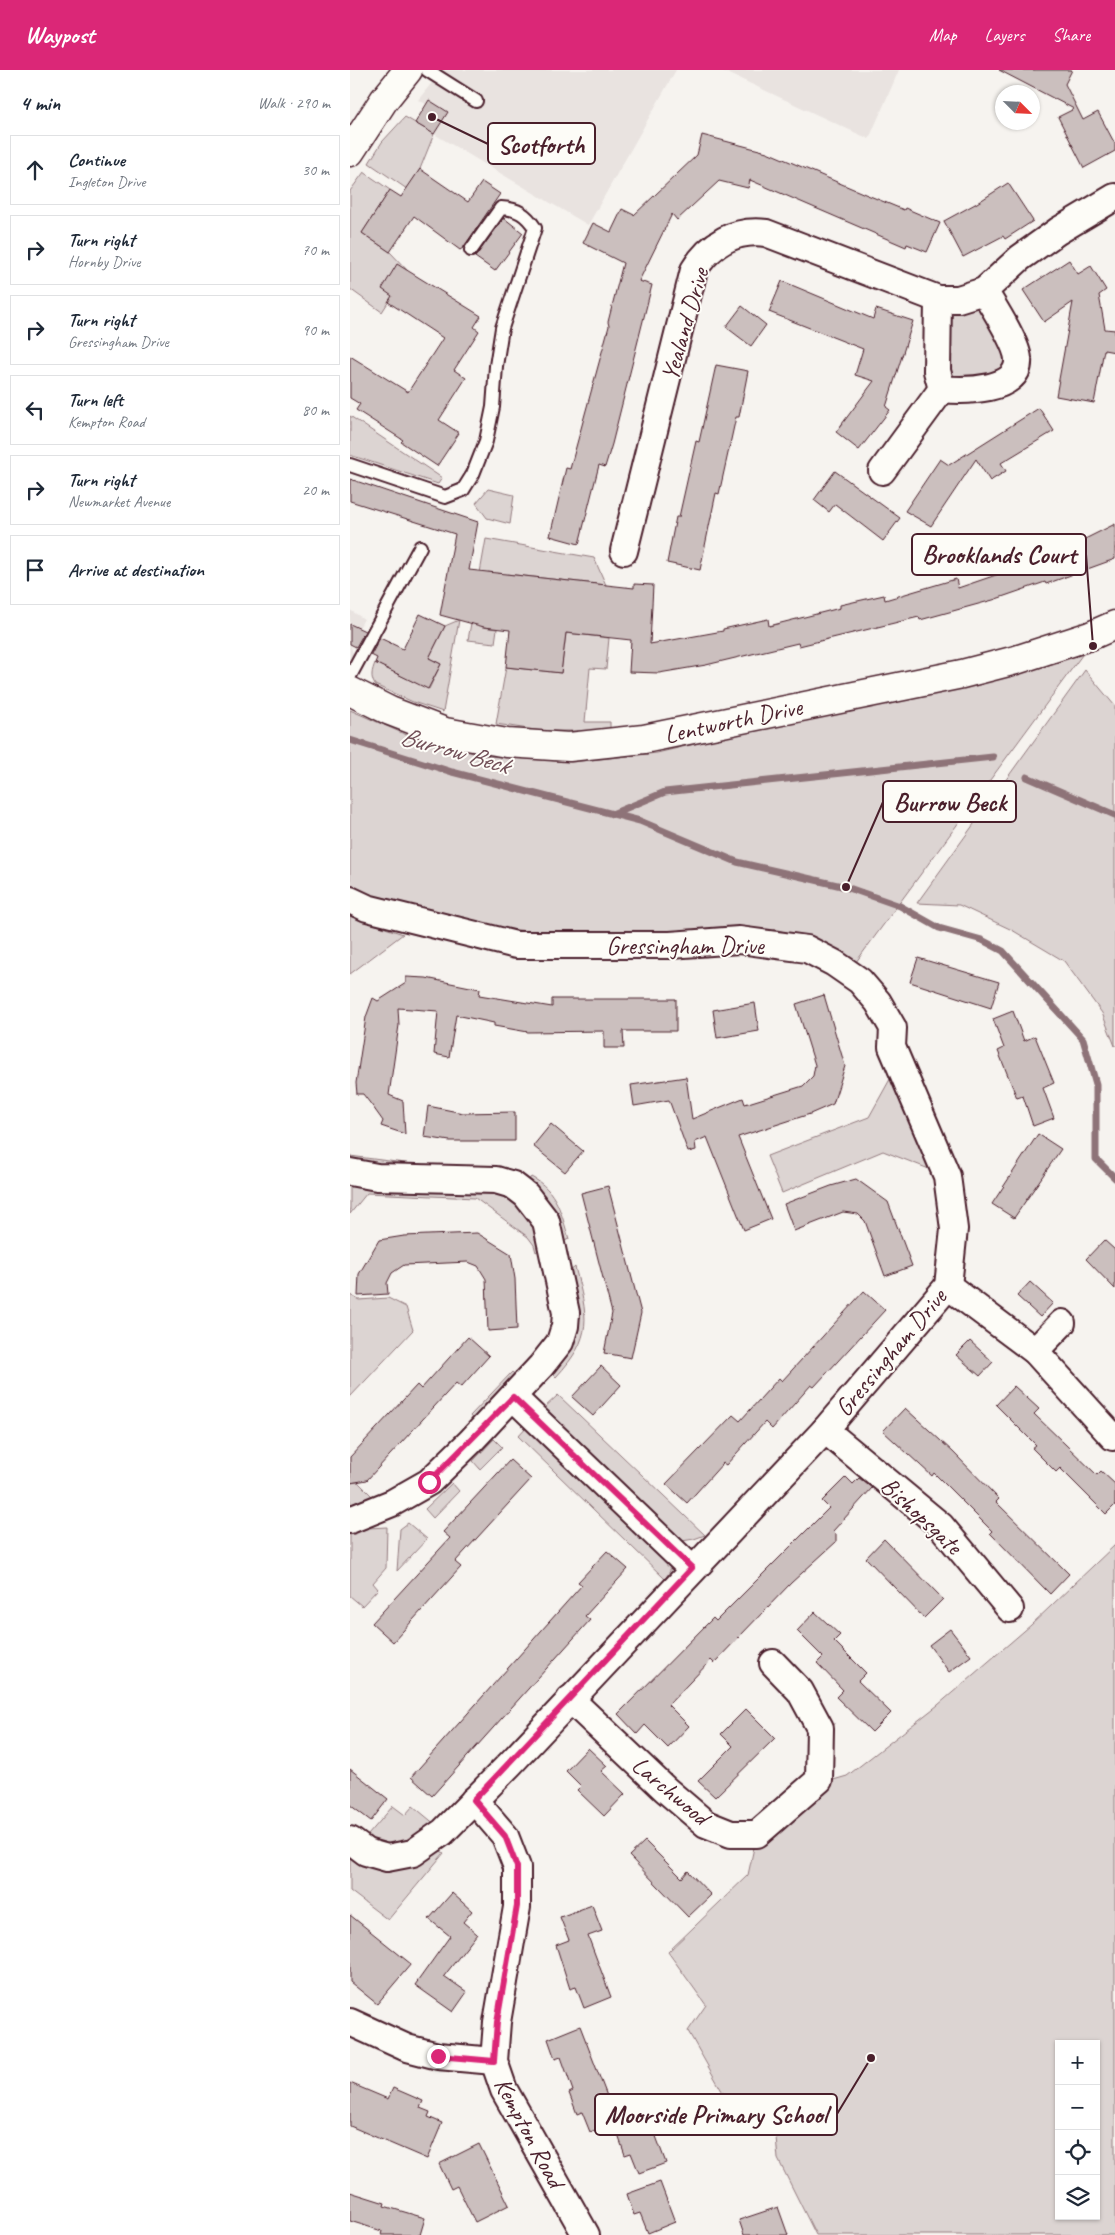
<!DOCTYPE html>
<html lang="en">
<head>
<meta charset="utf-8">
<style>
	body { margin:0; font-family:Caveat,sans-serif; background:#f2f2f3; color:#1f2937 }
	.controls { position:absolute; right:15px; bottom:15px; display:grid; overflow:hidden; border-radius:0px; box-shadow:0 1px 4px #0004 }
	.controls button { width:45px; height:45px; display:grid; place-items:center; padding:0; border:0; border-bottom:1px solid #e0e1e3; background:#fff; color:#1f2937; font:25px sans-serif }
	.compass { position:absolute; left:645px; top:15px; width:45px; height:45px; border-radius:50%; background:#fff; box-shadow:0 1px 4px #0004; rotate:114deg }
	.stop { position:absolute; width:15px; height:15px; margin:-11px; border:4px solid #db2777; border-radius:50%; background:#fff }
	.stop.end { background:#db2777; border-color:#fff; box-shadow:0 1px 5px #0008 }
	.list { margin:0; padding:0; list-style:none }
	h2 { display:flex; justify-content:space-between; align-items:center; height:65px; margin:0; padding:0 20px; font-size:21px }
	h2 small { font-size:16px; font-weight:400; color:#747a83 }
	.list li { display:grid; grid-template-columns:32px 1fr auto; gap:15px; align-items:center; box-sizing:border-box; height:70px; margin:0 10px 10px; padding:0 10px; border:1px solid #e0e1e3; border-radius:0px }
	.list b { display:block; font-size:19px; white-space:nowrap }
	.list p { margin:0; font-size:16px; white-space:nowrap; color:#747a83 }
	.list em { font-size:16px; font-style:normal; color:#747a83 }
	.icon { flex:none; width:28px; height:28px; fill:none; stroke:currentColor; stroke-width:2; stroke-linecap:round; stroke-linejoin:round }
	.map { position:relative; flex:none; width:765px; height:2165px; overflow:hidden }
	header { display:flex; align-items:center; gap:30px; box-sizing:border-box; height:70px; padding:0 25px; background:#db2777; color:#fff }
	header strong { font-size:24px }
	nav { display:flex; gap:28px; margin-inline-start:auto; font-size:18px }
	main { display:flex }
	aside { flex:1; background:#fff }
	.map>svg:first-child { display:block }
</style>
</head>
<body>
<header>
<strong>Waypost</strong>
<nav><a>Map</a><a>Layers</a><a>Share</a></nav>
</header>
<main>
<aside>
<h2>4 min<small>Walk · 290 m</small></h2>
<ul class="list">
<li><svg class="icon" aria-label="ahead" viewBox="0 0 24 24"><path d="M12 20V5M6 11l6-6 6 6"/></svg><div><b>Continue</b><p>Ingleton Drive</p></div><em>30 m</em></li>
<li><svg class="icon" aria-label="right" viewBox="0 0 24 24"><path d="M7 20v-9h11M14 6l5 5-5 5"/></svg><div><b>Turn right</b><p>Hornby Drive</p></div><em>70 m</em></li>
<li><svg class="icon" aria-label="right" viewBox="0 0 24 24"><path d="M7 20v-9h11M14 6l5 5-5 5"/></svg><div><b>Turn right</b><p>Gressingham Drive</p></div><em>90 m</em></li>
<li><svg class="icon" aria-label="left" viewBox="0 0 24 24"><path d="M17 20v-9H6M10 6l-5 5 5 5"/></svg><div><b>Turn left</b><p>Kempton Road</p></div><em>80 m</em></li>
<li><svg class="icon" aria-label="right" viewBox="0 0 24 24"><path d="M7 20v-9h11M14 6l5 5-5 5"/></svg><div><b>Turn right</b><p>Newmarket Avenue</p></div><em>20 m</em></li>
<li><svg class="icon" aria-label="arrive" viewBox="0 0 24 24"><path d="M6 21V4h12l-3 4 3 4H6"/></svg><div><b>Arrive at destination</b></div></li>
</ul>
</aside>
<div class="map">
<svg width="765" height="2165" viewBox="0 0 765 2165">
	<rect width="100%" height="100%" fill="#f6f3ef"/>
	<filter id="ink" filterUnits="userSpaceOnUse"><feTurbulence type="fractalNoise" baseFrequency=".02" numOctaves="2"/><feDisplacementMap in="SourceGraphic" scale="10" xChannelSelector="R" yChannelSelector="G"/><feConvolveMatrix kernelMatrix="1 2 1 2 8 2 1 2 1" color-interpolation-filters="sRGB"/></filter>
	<g filter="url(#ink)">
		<!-- built -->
		<g fill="#e9e3e0">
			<polygon points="92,0 326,0 238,155 84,64 98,42 79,30 76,34 68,30"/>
			<polygon points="371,0 549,0 519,69"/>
			<polygon points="0,540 14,549 0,574 4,587 0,594"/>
		</g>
		<!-- green -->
		<g fill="#dcd4d2" stroke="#937a7e" fill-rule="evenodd">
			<polygon points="55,47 84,64 70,99 57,119 19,93 32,72"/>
			<polygon points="14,102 40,120 12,163 40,182 58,201 32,242 0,219 0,121"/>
			<polygon points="609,235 632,237 657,283 655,298 645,305 604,312 592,293 597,244"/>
			<polygon points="0,346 92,408 88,414 0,385"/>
			<polygon points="138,419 164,425 160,454 137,448 126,433"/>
			<polygon points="136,469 244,488 256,515 138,502 132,557 147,559 145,573 118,570"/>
			<path d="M109,550L93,642L63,632L25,615C20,607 22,601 25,593L79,619L91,594L79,588L95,556Z"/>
			<polygon points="216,563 259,568 256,599 240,598 235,652 260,652 260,661 192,661 146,654 156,597 211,603"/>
			<polygon points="735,581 506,892 470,873 428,860 269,866 186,862 134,856 0,821 0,640 68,670 137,686 222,692 307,683"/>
			<polygon points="735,600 765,636 765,976 752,943 714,891 662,860 609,835 567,833"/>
			<polygon points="0,846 53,864 0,904"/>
			<polygon points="549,993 597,1106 533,1081 432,1123 417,1086 519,1047"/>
			<polygon points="0,1086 70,1095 101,1095 98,1101 0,1094"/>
			<path d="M181,1107C207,1120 211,1143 219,1169L210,1173L178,1111Z"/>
			<polygon points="0,1112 159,1124 185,1148 193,1177 186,1182 184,1175 178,1167 125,1128 17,1123 0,1144"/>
			<path d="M225,1197C238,1247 244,1266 206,1307L200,1301L218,1203Z"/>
			<polygon points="0,1225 9,1230 38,1228 56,1237 63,1260 0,1327"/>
			<polygon points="162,1302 168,1307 125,1352 120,1346"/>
			<polygon points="208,1325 355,1465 344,1469 332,1471 193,1339"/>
			<polygon points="178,1355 320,1493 320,1501 315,1509 168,1366"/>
			<polygon points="144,1369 152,1377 130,1399 123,1391"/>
			<polygon points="8,1412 27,1431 0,1439 0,1413"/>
			<polygon points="102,1413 109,1421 83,1448 75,1439"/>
			<polygon points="58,1453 77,1469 47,1501 50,1459"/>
			<polygon points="37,1457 36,1498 23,1513 28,1519 12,1536 0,1526 0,1459"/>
			<path d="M765,1475V2165H466L428,2089L425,2056L372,2021L338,1961L356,1935L318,1882L398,1805L408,1759L463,1716L497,1706L588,1635L681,1555ZM709,1974H746V2146H709Z"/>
			<polygon points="43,1736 55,1745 63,1736 86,1755 44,1779 29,1775 18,1765"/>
			<path d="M89,1780L94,1783L38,1850L0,1821V1784C35,1792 58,1805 89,1780Z"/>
		</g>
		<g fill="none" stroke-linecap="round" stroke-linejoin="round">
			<!-- stream -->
			<g stroke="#8e7378" stroke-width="7">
				<polyline points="0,670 102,702 290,751 387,792 496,817 550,836 589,858 632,870 653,881 733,969 746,1014 746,1089 765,1108"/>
				<polyline points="677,707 765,745"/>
				<polyline points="262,744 315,722 643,687"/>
			</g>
		</g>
		<!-- building -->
		<g fill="#cbbfbe" stroke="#4a1f2b">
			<polygon points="649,0 722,0 715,14 733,50 748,42 765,74 765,81 734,98 708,47 724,39"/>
			<polygon points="79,30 98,42 84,64 65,53"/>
			<polygon points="352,65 417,82 515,124 554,140 555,138 590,153 577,182 557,174 556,177 400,110 398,118 369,111 327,150 322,144 289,211 302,215 262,374 255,397 249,395 229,474 200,466 216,398 220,399 259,256 258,252 273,193 233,173 243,153 261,162 272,139 284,145 347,85"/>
			<polygon points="70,99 118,132 132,112 150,124 113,178 110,180 64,146 40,182 12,163 40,120 51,127"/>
			<polygon points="658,113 683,151 655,169 653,166 613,187 594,151 627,133"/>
			<polygon points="154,148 173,163 145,201 125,187"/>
			<polygon points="719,190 728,204 741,196 756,220 749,225 755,259 765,260 765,282 754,280 744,333 706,326 723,232 694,252 673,220"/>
			<polygon points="47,194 131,246 124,257 129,261 104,300 116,308 89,350 109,363 87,396 51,372 53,370 6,340 10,334 0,328 0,286 58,322 93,268 38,232 42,226 32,219"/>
			<polygon points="432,211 523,249 526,239 563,251 536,337 540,340 509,380 486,362 524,311 505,305 513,279 419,242"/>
			<polygon points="392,236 416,255 401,276 376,257"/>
			<polygon points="366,295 398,301 389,347 386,347 369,424 366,423 350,500 317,493 326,447 329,447 346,371 349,372"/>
			<polygon points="689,338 704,361 651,393 656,401 640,411 626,389 581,456 555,441 590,389 599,395"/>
			<polygon points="485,401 550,448 533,471 485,434 479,442 464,430"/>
			<polygon points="0,409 128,452 119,500 284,518 284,514 303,515 300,574 373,561 373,559 418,549 419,556 490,538 490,535 534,525 535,530 606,509 608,518 687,491 686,486 728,470 729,472 765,454 765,489 696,514 695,512 643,530 570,550 569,547 449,576 448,573 356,595 309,603 279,602 281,570 216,563 211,603 156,597 160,560 134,557 90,545 105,464 0,431"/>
			<polygon points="70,544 95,556 79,588 91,594 78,619 25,593 27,588 21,585 30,568 53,579"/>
			<polygon points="0,554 15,561 6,577 0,574"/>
			<polygon points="568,888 649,912 641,938 560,912"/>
			<polygon points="56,907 76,908 130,919 129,925 202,937 202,929 326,929 326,961 273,961 274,978 254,978 254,961 178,962 144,956 144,953 106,945 99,987 84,984 88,941 48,938 49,955 39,1025 53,1031 55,1064 31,1056 33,1051 23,1037 13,1024 7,1024 6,1013 16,947 23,928 28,931 56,913"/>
			<polygon points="474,925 495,996 483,1034 460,1044 388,1067 421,1149 394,1160 357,1067 345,1072 346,1080 338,1082 319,1030 284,1036 281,1015 336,1007 342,1049 393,1028 395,1034 453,1016 463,1006 465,995 446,934"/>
			<polygon points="405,933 409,961 367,968 363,940"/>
			<polygon points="663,941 674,971 685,966 704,1013 693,1018 704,1048 683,1056 673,1026 667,1028 648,981 654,978 643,949"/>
			<polygon points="78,1036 113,1043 165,1042 165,1071 100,1071 74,1067"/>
			<polygon points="201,1054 233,1081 215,1102 183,1076"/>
			<polygon points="688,1064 711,1079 664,1148 642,1134"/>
			<polygon points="506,1109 538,1132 562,1196 535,1206 515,1151 508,1144 493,1142 444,1161 434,1134 481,1116"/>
			<polygon points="258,1116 291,1243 281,1288 254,1283 262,1243 231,1123"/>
			<polygon points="127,1163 161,1184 165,1209 167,1259 138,1261 136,1209 128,1196 118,1192 54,1195 42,1203 37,1213 38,1224 8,1226 9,1204 29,1170 54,1166"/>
			<polygon points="754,1170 765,1180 765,1219 736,1189"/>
			<polygon points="680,1212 703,1233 690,1247 667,1226"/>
			<polygon points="514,1221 535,1240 464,1317 461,1315 422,1359 415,1352 376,1395 373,1393 337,1433 316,1414 383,1345 390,1351 429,1308 432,1311"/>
			<polygon points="118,1267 139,1286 111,1317 106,1313 17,1410 0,1413 0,1387 67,1315 71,1319"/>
			<polygon points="620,1271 643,1292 630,1306 606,1285"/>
			<polygon points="251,1296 271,1315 243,1346 222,1327"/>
			<polygon points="664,1316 689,1339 684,1344 747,1405 751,1401 765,1414 765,1435 756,1444 710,1398 706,1402 682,1378 686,1375 646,1335"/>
			<polygon points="555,1338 603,1382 649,1429 646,1432 719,1504 700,1524 640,1463 642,1461 584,1403 582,1406 533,1361"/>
			<polygon points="160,1390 181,1409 105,1492 111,1497 43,1572 22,1553 100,1468 93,1462"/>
			<polygon points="496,1407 503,1414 509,1408 522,1418 483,1461 486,1464 486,1472 441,1513 364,1593 361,1590 318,1635 339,1656 318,1678 295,1655 287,1664 268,1644 363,1548 366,1551 479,1438 472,1431"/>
			<polygon points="534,1469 593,1529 574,1548 516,1488"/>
			<polygon points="257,1481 278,1499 235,1546 240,1550 82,1726 61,1707 232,1515 228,1512"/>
			<polygon points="465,1542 490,1565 484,1571 516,1603 508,1611 541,1643 522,1662 486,1627 493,1620 467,1593 473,1587 447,1561"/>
			<polygon points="600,1559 621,1586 599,1602 579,1575"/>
			<polygon points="396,1639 425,1668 365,1727 348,1711 383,1676 371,1664"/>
			<polygon points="238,1678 257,1696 251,1701 275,1724 254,1746 227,1720 231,1716 216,1701"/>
			<polygon points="0,1699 38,1729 21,1751 0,1735"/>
			<polygon points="295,1771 332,1808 338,1801 361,1825 338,1847 279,1786"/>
			<polygon points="102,1823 122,1841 113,1852 127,1864 94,1906 117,1922 103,1942 65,1915 100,1866 79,1849"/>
			<polygon points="242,1835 252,1861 238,1866 261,1927 234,1938 226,1917 220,1919 206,1875 219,1870 210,1847"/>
			<polygon points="0,1845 61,1894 27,1934 0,1912"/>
			<polygon points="230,1956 267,2052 240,2062 232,2042 227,2044 219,2023 223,2021 211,1987 205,1989 198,1969"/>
			<polygon points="0,2013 38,2029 43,2018 73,2031 70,2038 80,2042 78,2047 92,2053 77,2089 0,2056"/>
			<polygon points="301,2053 316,2093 289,2103 281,2083 275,2085 268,2065"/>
			<polygon points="129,2074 159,2135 125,2152 107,2116 101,2119 89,2094"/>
			<polygon points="310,2112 325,2152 298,2163 290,2143 284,2145 277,2124"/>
			<polygon points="0,2122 35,2133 34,2136 75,2148 70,2165 31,2165 32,2161 0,2151"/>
			<polygon points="428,2137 438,2165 394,2165 389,2150"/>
		</g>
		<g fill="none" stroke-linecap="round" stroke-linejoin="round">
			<defs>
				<g id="service">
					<polyline points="77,0 126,31"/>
					<path d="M0,395L95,427L113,420L123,404L136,371L143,337L146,296L152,258L185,158C176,144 168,139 151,138L121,180"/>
					<polyline points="0,606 70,477"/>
				</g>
				<g id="minor">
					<path d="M588,229L587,301L592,319C613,321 671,322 668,289C667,273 643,236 634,221"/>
					<polyline points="532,401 592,319"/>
					<path d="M274,481L344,200C360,174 385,159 416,163L588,229H608L634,221L670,188L708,161L765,127"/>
					<polyline points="0,830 17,838 166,875 320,875 389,870 457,879 484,893 510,911 528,932 543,958 542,977 597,1106 604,1159 598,1216 475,1360 160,1694 93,1762 63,1783 37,1788 16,1782 0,1770"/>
					<polyline points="0,1102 27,1107 146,1110 163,1115 176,1125 196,1151 216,1243 215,1256 210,1272 191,1296 120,1372 79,1412 42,1433 0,1450"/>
					<polyline points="598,1216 685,1281 763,1367"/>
					<polyline points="685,1281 712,1253"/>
					<polyline points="163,1327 342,1499"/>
					<polyline points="475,1360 591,1456 660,1539"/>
					<polyline points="220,1629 315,1719 356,1754 381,1764 407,1764 469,1710 470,1658 450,1621 423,1593"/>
					<polyline points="124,1730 155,1766 167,1797 167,1837 147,1952 144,1991 154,2020 236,2165"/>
					<polyline points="0,1952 57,1978 88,1986 144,1991"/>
				</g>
				<g id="tertiary">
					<polyline points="0,82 34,30 58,0"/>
					<polyline points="0,621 40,641 95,662 157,673 219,677 294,669 612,604 666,590 740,566 765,555"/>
				</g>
			</defs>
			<!-- service casing -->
			<use href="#service" stroke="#4a1f2b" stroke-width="16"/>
			<!-- minor casing -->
			<use href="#minor" stroke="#4a1f2b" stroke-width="30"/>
			<!-- tertiary casing -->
			<use href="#tertiary" stroke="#4a1f2b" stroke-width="31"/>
			<!-- service -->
			<use href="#service" stroke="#fdfcf7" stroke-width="12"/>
			<!-- minor -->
			<use href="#minor" stroke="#fdfcf7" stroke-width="26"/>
			<!-- tertiary -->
			<use href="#tertiary" stroke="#fdfcf7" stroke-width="28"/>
		</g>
	</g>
	<g fill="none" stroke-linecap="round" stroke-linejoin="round" filter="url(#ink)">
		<!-- route -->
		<polyline stroke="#db2777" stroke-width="6" points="79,1412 163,1327 342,1498 124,1730 155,1766 167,1797 167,1836 147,1952 144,1991 88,1986"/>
	</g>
	<g text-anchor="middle" stroke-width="4" stroke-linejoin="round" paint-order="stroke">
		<!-- street labels -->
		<g font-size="25" fill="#4a1f2b" stroke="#fdfcf7">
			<text transform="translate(334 254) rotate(-74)" y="9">Yealand Drive</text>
			<text transform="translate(383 650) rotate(-12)" y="9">Lentworth Drive</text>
			<text x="335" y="884">Gressingham Drive</text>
			<text transform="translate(540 1282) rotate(-50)" y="9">Gressingham Drive</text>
			<text transform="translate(572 1445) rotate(43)" y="9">Bishopsgate</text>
			<text transform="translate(321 1720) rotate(40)" y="9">Larchwood</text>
			<text transform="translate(180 2062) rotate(62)" y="9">Kempton Road</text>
		</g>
		<!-- water labels -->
		<g font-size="26" font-style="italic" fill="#725058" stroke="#fdfcf7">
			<text transform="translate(105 680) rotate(16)" y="9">Burrow Beck</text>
		</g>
	</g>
	<!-- callouts -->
	<path fill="none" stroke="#4a1f2b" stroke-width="2" d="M82 47L138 74M743 576L736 484M496 817L533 732M521 1988L487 2044"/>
	<g fill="#4a1f2b" stroke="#fdfcf7" stroke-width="2">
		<circle cx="82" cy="47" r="5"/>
		<circle cx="743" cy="576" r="5"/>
		<circle cx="496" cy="817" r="5"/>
		<circle cx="521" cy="1988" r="5"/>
	</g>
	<g fill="#fdfcf7" stroke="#4a1f2b" stroke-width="2">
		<rect x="138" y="53" width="107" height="41" rx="5"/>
		<rect x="562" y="464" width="174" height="41" rx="5"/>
		<rect x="533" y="711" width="133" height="41" rx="5"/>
		<rect x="245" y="2024" width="242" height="41" rx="5"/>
	</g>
	<g font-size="26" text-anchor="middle" font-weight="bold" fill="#4a1f2b">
		<text x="191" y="83">Scotforth</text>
		<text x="649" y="493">Brooklands Court</text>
		<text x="600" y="741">Burrow Beck</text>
		<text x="366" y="2053">Moorside Primary School</text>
	</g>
</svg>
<div class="controls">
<button>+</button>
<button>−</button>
<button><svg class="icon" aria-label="locate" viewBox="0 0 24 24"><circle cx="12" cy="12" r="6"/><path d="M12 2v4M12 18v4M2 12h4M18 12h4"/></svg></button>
<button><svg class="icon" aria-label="layers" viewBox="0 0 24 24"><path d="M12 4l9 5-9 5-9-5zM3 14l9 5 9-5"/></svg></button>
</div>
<svg class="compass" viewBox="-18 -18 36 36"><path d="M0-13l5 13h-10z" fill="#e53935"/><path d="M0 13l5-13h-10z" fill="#747a83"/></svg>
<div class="stop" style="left:79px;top:1412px"></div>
<div class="stop end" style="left:88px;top:1986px"></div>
</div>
</main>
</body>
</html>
